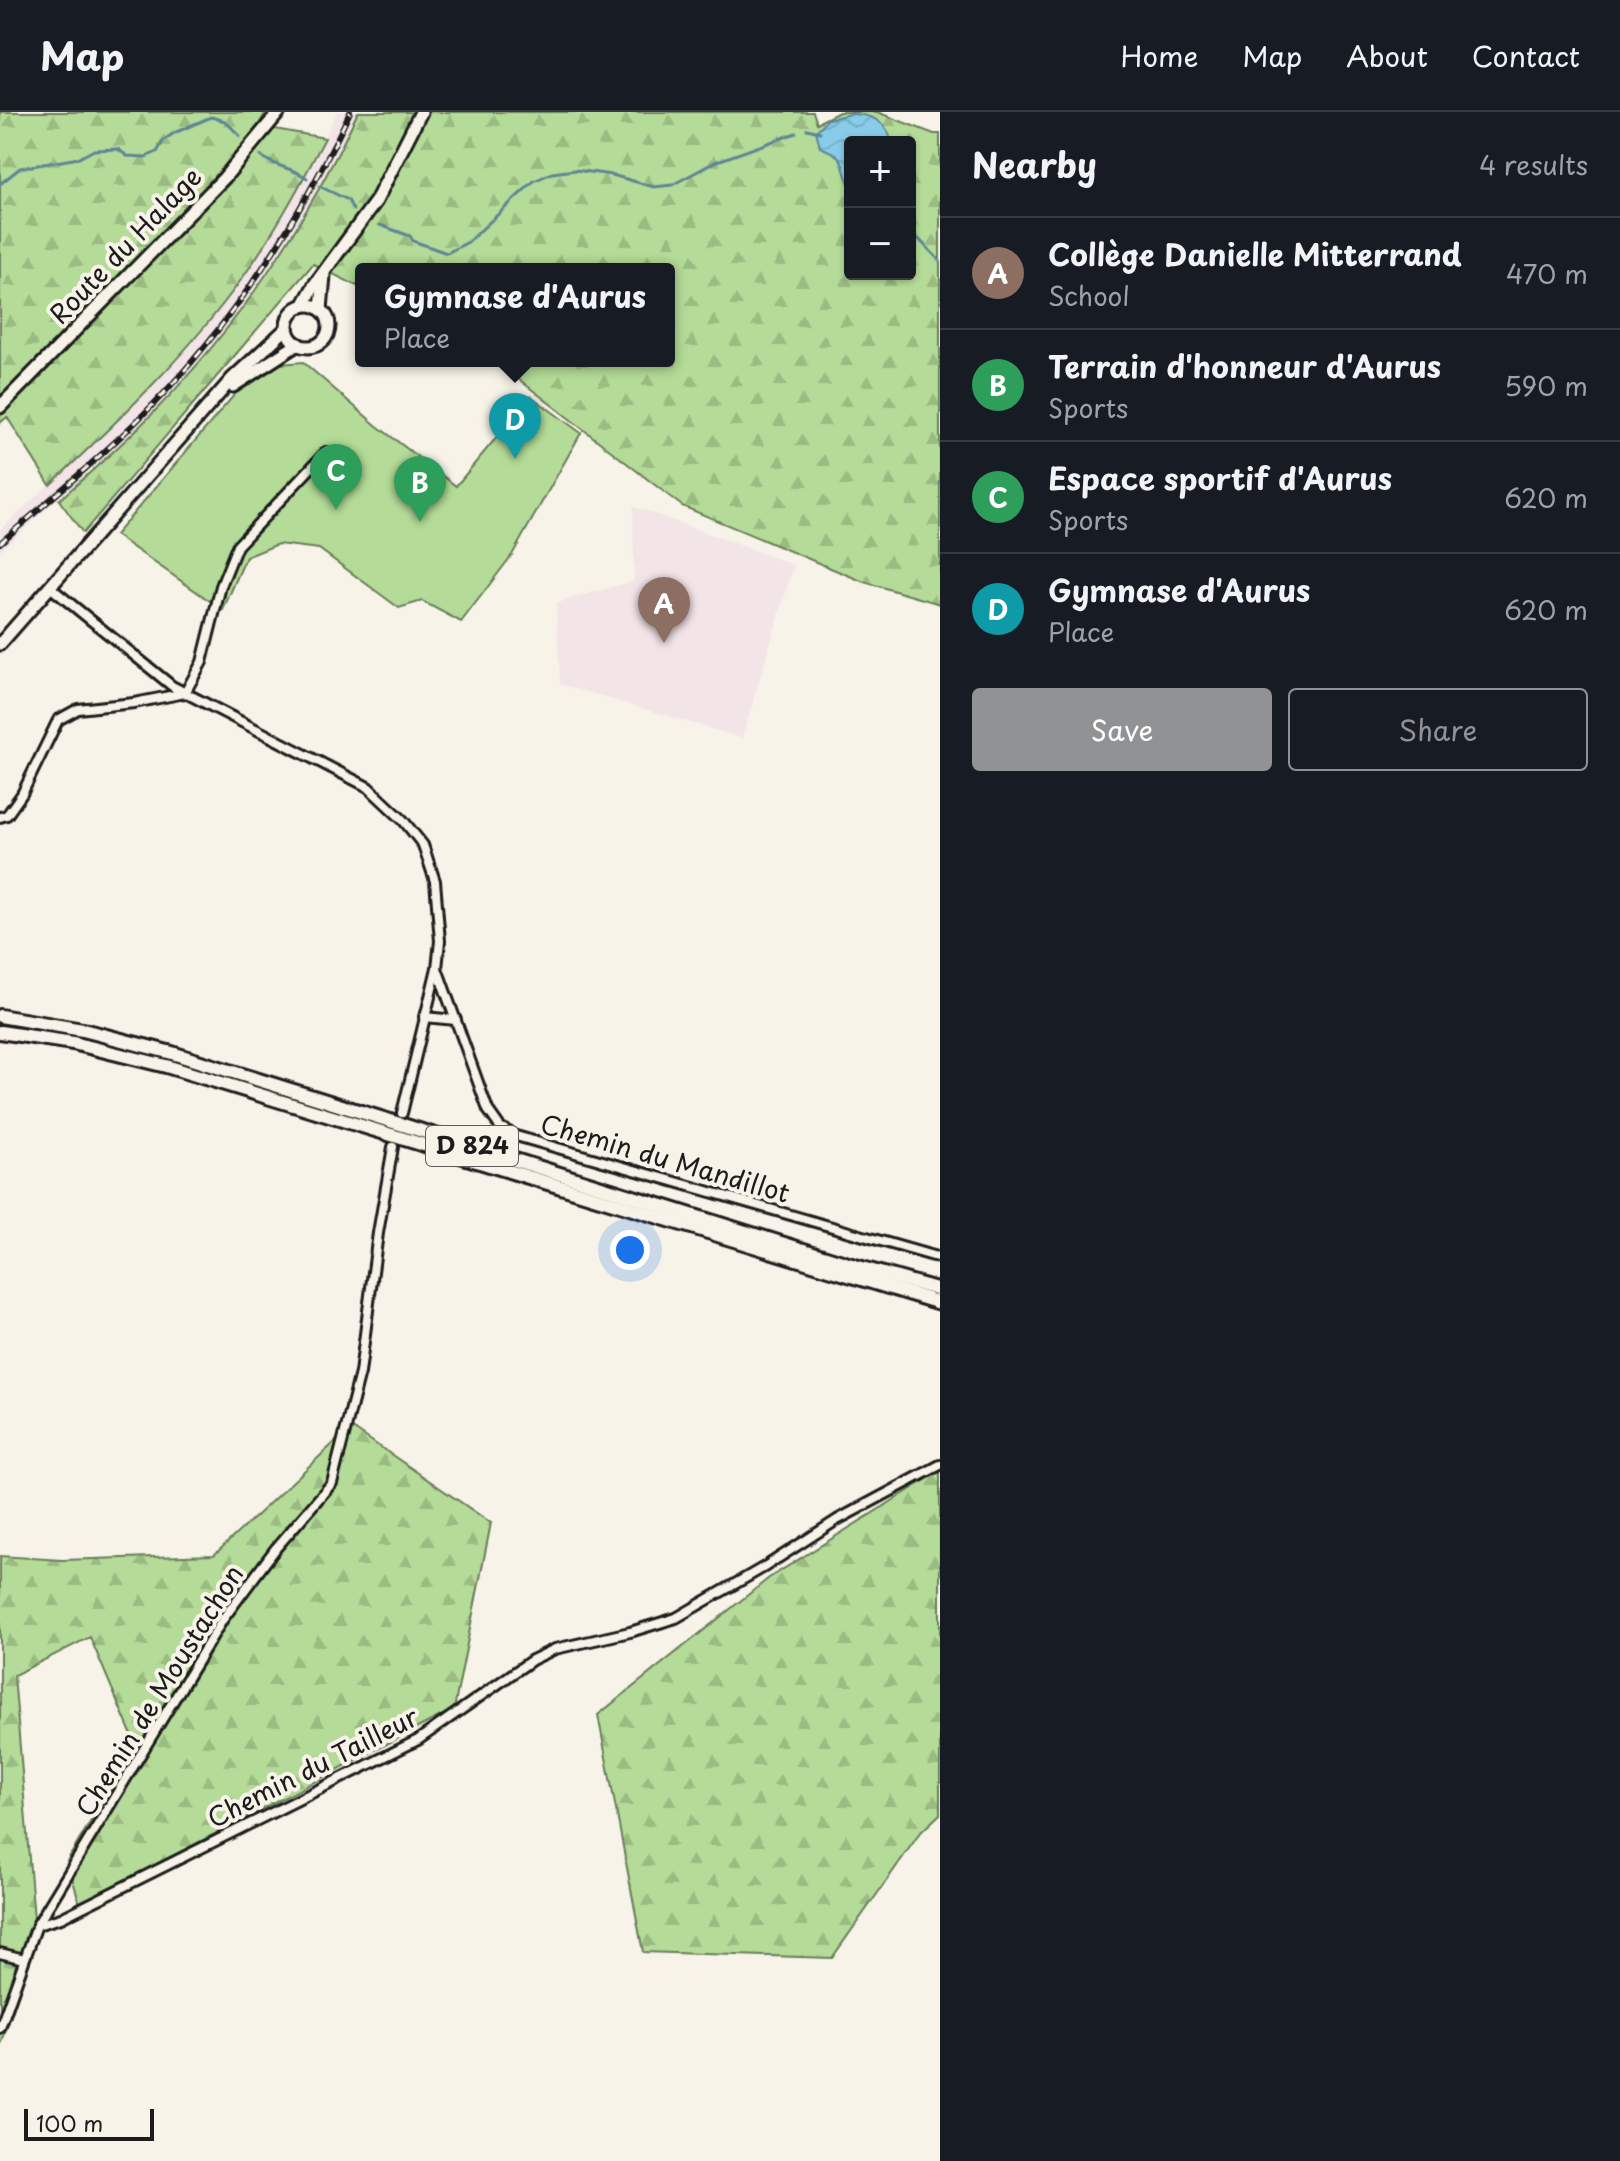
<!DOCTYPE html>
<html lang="en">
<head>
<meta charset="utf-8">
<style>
	body { margin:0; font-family:"Playpen Sans",sans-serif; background:#20242c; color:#f1f3f6 }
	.controls { position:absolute; right:24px; top:24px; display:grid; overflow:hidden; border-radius:8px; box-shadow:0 2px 6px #0004 }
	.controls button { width:72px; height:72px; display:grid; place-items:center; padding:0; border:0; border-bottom:2px solid #363941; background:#171b24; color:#f1f3f6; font:40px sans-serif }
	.scale { position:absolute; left:24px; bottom:20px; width:130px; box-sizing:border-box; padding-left:8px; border:4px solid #1c1c1c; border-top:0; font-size:22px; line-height:28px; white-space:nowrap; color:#1c1c1c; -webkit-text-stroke:6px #f7f3e8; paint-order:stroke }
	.you { position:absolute; left:630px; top:1138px; width:28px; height:28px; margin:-20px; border:6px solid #fff; border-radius:50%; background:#1a73e8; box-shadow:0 0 0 12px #1a73e833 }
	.badge { display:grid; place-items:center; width:52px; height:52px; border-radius:50%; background:#919294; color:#fff; font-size:26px; font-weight:700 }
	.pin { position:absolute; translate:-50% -66px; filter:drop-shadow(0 2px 4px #0008) }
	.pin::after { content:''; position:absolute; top:42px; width:28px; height:24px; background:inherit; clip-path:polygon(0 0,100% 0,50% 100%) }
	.popup { position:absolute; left:355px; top:151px; width:320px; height:104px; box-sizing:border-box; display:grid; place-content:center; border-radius:8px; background:#171b24; filter:drop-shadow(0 2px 6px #0005); font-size:26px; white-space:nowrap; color:#9ea1a6 }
	.popup b { font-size:30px; color:#f1f3f6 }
	.popup::after { content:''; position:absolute; left:50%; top:100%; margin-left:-16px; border:16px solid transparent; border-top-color:#171b24 }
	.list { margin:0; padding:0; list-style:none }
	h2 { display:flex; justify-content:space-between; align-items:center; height:104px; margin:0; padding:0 32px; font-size:34px }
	h2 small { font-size:26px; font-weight:400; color:#9ea1a6 }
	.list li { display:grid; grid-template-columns:52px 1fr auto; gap:24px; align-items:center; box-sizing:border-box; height:112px; padding:0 32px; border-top:2px solid #363941 }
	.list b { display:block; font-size:30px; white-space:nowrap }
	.list p { margin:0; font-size:26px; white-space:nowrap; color:#9ea1a6 }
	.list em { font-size:26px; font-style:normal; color:#9ea1a6 }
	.actions { display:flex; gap:16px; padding:24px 32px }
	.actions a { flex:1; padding:18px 0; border:2px solid #919294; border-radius:8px; text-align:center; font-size:28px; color:#919294 }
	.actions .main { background:#919294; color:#fff }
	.map { position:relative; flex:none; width:940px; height:2049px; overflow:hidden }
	header { display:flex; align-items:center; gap:48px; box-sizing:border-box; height:112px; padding:0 40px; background:#171b24; border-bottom:2px solid #363941 }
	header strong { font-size:38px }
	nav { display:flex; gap:44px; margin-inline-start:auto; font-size:28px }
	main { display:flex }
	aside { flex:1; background:#171b24 }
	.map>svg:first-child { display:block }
</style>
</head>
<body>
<header>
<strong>Map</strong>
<nav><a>Home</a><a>Map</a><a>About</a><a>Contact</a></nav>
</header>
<main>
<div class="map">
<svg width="940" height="2049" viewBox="0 0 940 2049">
	<defs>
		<pattern id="forest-firs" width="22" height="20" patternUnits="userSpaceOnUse" patternTransform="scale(2)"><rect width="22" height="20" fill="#b4db97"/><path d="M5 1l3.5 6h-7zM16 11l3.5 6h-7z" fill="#9abb82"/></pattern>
		<pattern id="water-waves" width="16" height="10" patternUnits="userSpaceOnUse" patternTransform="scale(2)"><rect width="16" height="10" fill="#88cce9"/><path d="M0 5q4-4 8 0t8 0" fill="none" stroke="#75afc7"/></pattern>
	</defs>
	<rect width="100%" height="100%" fill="#f7f3e8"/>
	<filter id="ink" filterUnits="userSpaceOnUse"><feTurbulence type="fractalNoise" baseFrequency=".0125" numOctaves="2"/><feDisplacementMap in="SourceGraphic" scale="16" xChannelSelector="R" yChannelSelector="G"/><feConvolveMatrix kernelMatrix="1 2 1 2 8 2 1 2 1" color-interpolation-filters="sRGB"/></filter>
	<g filter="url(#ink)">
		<!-- built -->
		<g fill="#f3e4e8">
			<polygon points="337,0 358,0 300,112 222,222 153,301 0,439 0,418 150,278 241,168 285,101"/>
			<polygon points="633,394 794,453 742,626 560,572 556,491 634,469"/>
		</g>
		<!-- forest -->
		<g fill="url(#forest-firs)" stroke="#687c5a" stroke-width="2" fill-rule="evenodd">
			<path d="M0,0H266L258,14L325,26C299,75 273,123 241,168C186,244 118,309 50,373L7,305L0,311Z"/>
			<path d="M358,0H813L817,11L839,0H877L934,22H940V492L864,470L682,394L495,249H669V157H361V176L313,152L83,421L59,388C91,360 123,332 153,301C238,214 307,110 358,0ZM850,30H910V162H850Z"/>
			<polygon points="351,1315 491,1411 454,1597 80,1792 67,1749 136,1633 90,1525 14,1563 36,1831 0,1936 0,1444 62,1448 214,1443"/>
			<polygon points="940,1359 940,1702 920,1721 832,1846 643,1840 598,1603 769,1466"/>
		</g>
		<!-- pitch -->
		<polygon fill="#b4db97" stroke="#687c5a" stroke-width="2" points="303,250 376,313 456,374 531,284 581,321 512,443 461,510 422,489 399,496 319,437 278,432 246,445 223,498 115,423 235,282 281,252"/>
		<!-- water -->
		<path fill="url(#water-waves)" stroke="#5d8697" stroke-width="2" d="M851,2C870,2 889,10 891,30H850V73C837,50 851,47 820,35L816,19L828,7Z"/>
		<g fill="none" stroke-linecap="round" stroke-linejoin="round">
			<!-- stream -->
			<g stroke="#5d8697" stroke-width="3">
				<polyline points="807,17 820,20"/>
				<path d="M261,44C274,55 292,55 307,66"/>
				<polyline points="0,72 20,56 79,46 94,38 118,37 127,44 146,45 157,40 164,28 174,21 211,5 225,9 240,24"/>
				<polyline points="319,74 348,88 353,98"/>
				<polyline points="380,113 410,124 413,129 447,141 468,130 534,69 552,61 575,58 612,63 654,75 672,73 715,50 796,21"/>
				<polyline points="910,118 940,149"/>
			</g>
			<defs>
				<g id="minor">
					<polyline points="50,475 172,574 368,675 403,708 423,733 435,769 440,829 437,856 402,1001"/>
					<polyline points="0,705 7,703 22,682 58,608 78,597 134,591 185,581 202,550 221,474 237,434 326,340"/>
					<polyline points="437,856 488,998 500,1015 516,1024 940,1146"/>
					<polyline points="424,905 456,908"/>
					<polyline points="37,1813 61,1806 418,1628 532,1548 555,1537 630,1520 676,1506 766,1454 837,1408 940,1353"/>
					<polyline points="0,1841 24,1847"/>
					<polyline points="0,1916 37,1813 223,1507 276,1436 332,1371 360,1261 378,1121 393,1035"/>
				</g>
				<g id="major">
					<circle cx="308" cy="214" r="21"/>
					<polyline points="303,194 315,172 376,89 421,0"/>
					<polyline points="321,198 324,163"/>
					<polyline points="233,274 298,232"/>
					<polyline points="0,295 224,66 279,0"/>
					<polyline points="0,532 232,267 287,216"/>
				</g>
				<g id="highway">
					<polyline points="0,904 83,918 172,941 855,1154 940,1178"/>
					<polyline points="0,920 73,931 166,954 940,1191"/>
				</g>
			</defs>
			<!-- minor casing -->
			<use href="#minor" stroke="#1c1c1c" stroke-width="14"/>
			<!-- major casing -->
			<use href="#major" stroke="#1c1c1c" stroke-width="17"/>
			<!-- highway casing -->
			<use href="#highway" stroke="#1c1c1c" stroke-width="18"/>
			<!-- minor -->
			<use href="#minor" stroke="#f7f3e8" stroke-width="8"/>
			<!-- major -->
			<use href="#major" stroke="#f7f3e8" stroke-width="11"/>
			<!-- highway -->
			<use href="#highway" stroke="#f7f3e8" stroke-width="12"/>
			<defs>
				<path id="rail" d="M0,431C56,382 115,334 166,279C243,196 302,102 350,0"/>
			</defs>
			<!-- rail casing -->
			<use href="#rail" stroke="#1c1c1c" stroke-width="6"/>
			<!-- rail -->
			<use href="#rail" stroke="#f7f3e8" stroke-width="3" stroke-dasharray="9" stroke-linecap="butt"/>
		</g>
	</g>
	<g text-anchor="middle" stroke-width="8" stroke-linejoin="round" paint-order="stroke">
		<!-- shield labels -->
		<rect fill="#f7f3e8" stroke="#5e5c59" stroke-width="2" x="426" y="1014" width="92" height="40" rx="6"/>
		<g font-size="24" font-weight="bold" fill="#1c1c1c">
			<text x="472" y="1042">D 824</text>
		</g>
		<!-- street labels -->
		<g font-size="26" fill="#1c1c1c" stroke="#f7f3e8">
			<text transform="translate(126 134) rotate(-46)" y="9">Route du Halage</text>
			<text transform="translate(665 1047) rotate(16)" y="9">Chemin du Mandillot</text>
			<text transform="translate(160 1579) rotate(-58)" y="9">Chemin de Moustachon</text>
			<text transform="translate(313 1656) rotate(-27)" y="9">Chemin du Tailleur</text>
		</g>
	</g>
</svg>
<div class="controls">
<button>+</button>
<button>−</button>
</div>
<div class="scale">100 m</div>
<div class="you"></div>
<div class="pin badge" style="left:664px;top:531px;background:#8d6e63">A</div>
<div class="pin badge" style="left:420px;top:410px;background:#2e9e5b">B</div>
<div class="pin badge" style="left:336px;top:398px;background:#2e9e5b">C</div>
<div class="pin badge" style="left:515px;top:347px;background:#0f9aa8">D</div>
<div class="popup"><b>Gymnase d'Aurus</b>Place</div>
</div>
<aside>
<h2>Nearby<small>4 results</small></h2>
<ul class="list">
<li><span class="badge" style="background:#8d6e63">A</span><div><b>Collège Danielle Mitterrand</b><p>School</p></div><em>470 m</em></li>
<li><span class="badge" style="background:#2e9e5b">B</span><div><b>Terrain d'honneur d'Aurus</b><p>Sports</p></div><em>590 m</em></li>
<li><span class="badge" style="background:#2e9e5b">C</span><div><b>Espace sportif d'Aurus</b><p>Sports</p></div><em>620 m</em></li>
<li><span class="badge" style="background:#0f9aa8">D</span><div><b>Gymnase d'Aurus</b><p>Place</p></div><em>620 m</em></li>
</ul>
<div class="actions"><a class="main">Save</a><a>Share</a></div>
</aside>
</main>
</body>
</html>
